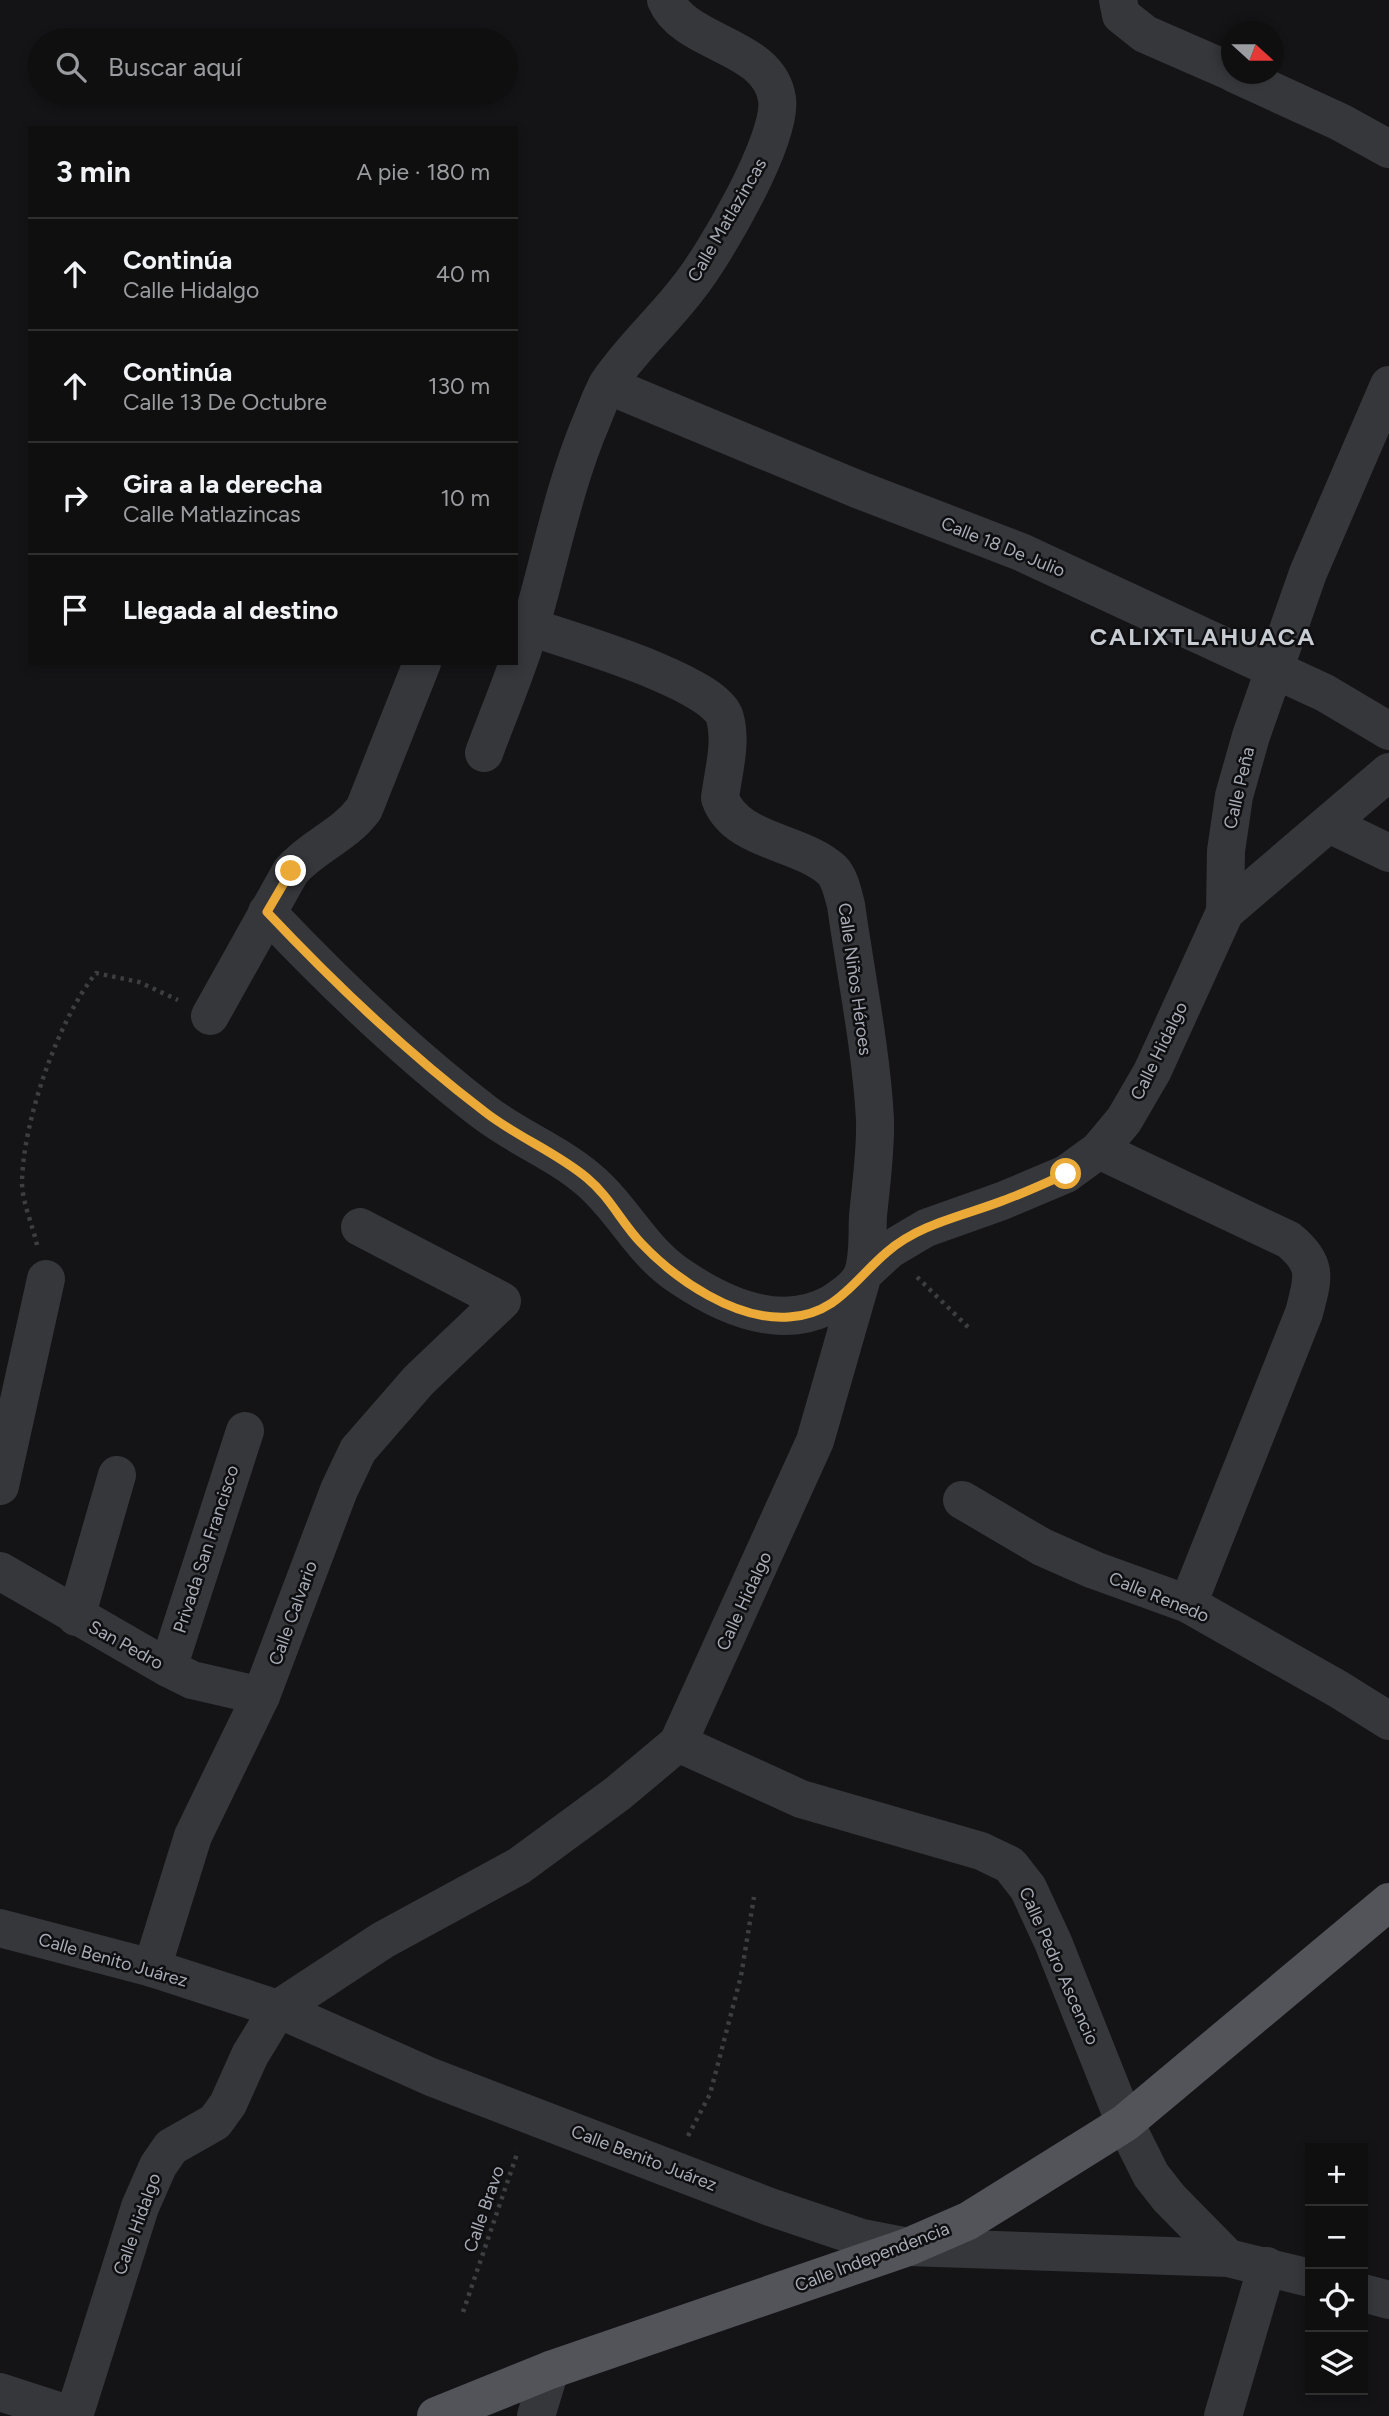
<!DOCTYPE html>
<html lang="es">
<head>
<meta charset="utf-8">
<style>
	body { margin:0; font-family:Figtree,sans-serif; background:#1d1d1e; color:#f1f3f6 }
	.controls { position:absolute; right:21px; bottom:21px; display:grid; overflow:hidden; border-radius:0px; box-shadow:0 4px 10px #0003 }
	.controls button { width:63px; height:63px; display:grid; place-items:center; padding:0; border:0; border-bottom:2px solid #2f2f30; background:#0f0f10; color:#f1f3f6; font:35px sans-serif }
	.compass { position:absolute; left:1221px; top:21px; width:63px; height:63px; border-radius:50%; background:#0f0f10; box-shadow:0 4px 10px #0003; rotate:111deg }
	.stop { position:absolute; width:21px; height:21px; margin:-16px; border:5px solid #ebaa37; border-radius:50%; background:#fff }
	.stop.end { background:#ebaa37; border-color:#fff; box-shadow:0 2px 7px #0008 }
	.list { margin:0; padding:0; list-style:none }
	h2 { display:flex; justify-content:space-between; align-items:center; height:91px; margin:0; padding:0 28px; font-size:30px }
	h2 small { font-size:23px; font-weight:400; color:#9b9c9f }
	.list li { display:grid; grid-template-columns:46px 1fr auto; gap:21px; align-items:center; box-sizing:border-box; height:112px; padding:0 28px; border-top:2px solid #2f2f30 }
	.list b { display:block; font-size:26px; white-space:nowrap }
	.list p { margin:0; font-size:23px; white-space:nowrap; color:#9b9c9f }
	.list em { font-size:23px; font-style:normal; color:#9b9c9f }
	.icon { flex:none; width:38px; height:38px; fill:none; stroke:currentColor; stroke-width:2; stroke-linecap:round; stroke-linejoin:round }
	.map { position:relative; flex:none; width:1389px; height:2416px; overflow:hidden }
	.search { position:absolute; background:#0f0f10; box-shadow:0 4px 10px #0003; left:28px; top:28px; width:490px; height:77px; display:flex; align-items:center; gap:18px; box-sizing:border-box; padding:0 24px; border-radius:38px; color:#9b9c9f; font-size:26px }
	.panel { position:absolute; background:#0f0f10; box-shadow:0 4px 10px #0003; left:28px; top:126px; width:490px; height:539px; border-radius:0px }
	.map>svg:first-child { display:block }
</style>
</head>
<body>
<div class="map">
<svg width="1389" height="2416" viewBox="0 0 1389 2416">
	<rect width="100%" height="100%" fill="#141416"/>
	<g fill="none" stroke-linecap="round" stroke-linejoin="round">
		<!-- path -->
		<g stroke="#3c3e42" stroke-width="4.5" stroke-dasharray="3.5 5" stroke-linecap="butt">
			<path d="M37,1245C33,1226 22,1202 22,1182C23,1121 58,1020 96,973L139,982L178,1000"/>
			<polyline points="917,1277 970,1329"/>
			<polyline points="688,2136 710,2094 741,1976 754,1897"/>
			<polyline points="463,2312 518,2151"/>
		</g>
		<!-- minor -->
		<g stroke="#36373b" stroke-width="38">
			<polyline points="1118,0 1121,15 1145,34 1232,72"/>
			<polyline points="1235,74 1340,122 1389,149"/>
			<polyline points="607,385 857,489 1021,552 1325,693 1389,731"/>
			<path d="M484,753C500,710 518,668 531,624C551,556 564,485 592,420C597,408 602,393 609,382C632,348 663,321 688,288C714,256 783,138 777,99C769,44 685,45 666,0"/>
			<polyline points="1329,824 1389,853"/>
			<path d="M267,912C335,984 406,1052 484,1112C518,1138 558,1153 589,1180C623,1209 641,1250 678,1275C723,1306 780,1332 831,1304C842,1297 859,1285 863,1273C869,1256 867,1233 868,1216C871,1184 876,1151 875,1119C871,1048 856,976 846,905C843,894 840,878 832,870C801,841 735,842 720,798C723,773 732,743 725,718C716,682 568,640 530,627"/>
			<polyline points="1225,912 1226,851 1234,796 1251,736 1308,573 1389,385"/>
			<path d="M210,1016L291,871C314,845 343,837 364,809L422,663"/>
			<path d="M1099,1150L1289,1240C1319,1265 1313,1278 1304,1313L1188,1604"/>
			<polyline points="0,1486 46,1279"/>
			<polyline points="962,1500 1042,1547 1094,1570 1188,1604 1338,1689 1389,1721"/>
			<polyline points="0,1571 168,1668 192,1680 261,1696"/>
			<polyline points="76,1617 117,1475"/>
			<polyline points="168,1668 245,1431"/>
			<polyline points="678,1743 801,1799 981,1851 1010,1865 1028,1888 1053,1942 1125,2123 1151,2175 1169,2198 1228,2258"/>
			<polyline points="0,1928 152,1968 278,2009 431,2077 770,2207 862,2238 908,2247 1228,2258 1310,2278"/>
			<polyline points="152,1968 193,1836 261,1696 339,1490 358,1450 419,1380 502,1301 360,1227"/>
			<polyline points="1363,2293 1389,2300"/>
			<polyline points="0,2392 74,2416"/>
			<polyline points="74,2416 140,2207 158,2166 171,2147 215,2122 228,2104 250,2055 278,2009 383,1940 519,1866 617,1794 678,1743 815,1441 863,1274 889,1250 926,1228 1002,1201 1066,1174 1099,1150 1124,1120 1152,1072 1225,912 1389,772"/>
			<polyline points="536,2416 550,2370"/>
			<polyline points="1223,2416 1267,2266"/>
		</g>
		<!-- major -->
		<polyline stroke="#52545a" stroke-width="38" points="436,2416 550,2370 908,2247 968,2221 1125,2123 1389,1902"/>
	</g>
	<g fill="none" stroke-linecap="round" stroke-linejoin="round">
		<!-- route -->
		<path stroke="#ebaa37" stroke-width="9" d="M291,871L267,912C335,984 406,1052 485,1112C517,1137 556,1152 587,1178C610,1197 621,1222 641,1243C676,1280 736,1321 789,1317C837,1314 854,1280 887,1252C919,1224 963,1216 1002,1201C1024,1193 1045,1183 1066,1174"/>
	</g>
	<g text-anchor="middle" stroke-width="5" stroke-linejoin="round" paint-order="stroke">
		<!-- street labels -->
		<g font-size="18" fill="#a7acb6" stroke="#0f0f11">
			<text transform="translate(727 220) rotate(-60)" y="6">Calle Matlazincas</text>
			<text transform="translate(1003 547) rotate(22)" y="6">Calle 18 De Julio</text>
			<text transform="translate(1239 788) rotate(-77)" y="6">Calle Peña</text>
			<text transform="translate(855 979) rotate(82)" y="6">Calle Niños Héroes</text>
			<text transform="translate(1159 1051) rotate(-64)" y="6">Calle Hidalgo</text>
			<text transform="translate(206 1549) rotate(-72)" y="6">Privada San Francisco</text>
			<text transform="translate(1159 1597) rotate(22)" y="6">Calle Renedo</text>
			<text transform="translate(744 1601) rotate(-65)" y="6">Calle Hidalgo</text>
			<text transform="translate(293 1613) rotate(-70)" y="6">Calle Calvario</text>
			<text transform="translate(126 1645) rotate(29)" y="6">San Pedro</text>
			<text transform="translate(113 1960) rotate(16)" y="6">Calle Benito Juárez</text>
			<text transform="translate(1059 1966) rotate(66)" y="6">Calle Pedro Ascencio</text>
			<text transform="translate(644 2158) rotate(21)" y="6">Calle Benito Juárez</text>
			<text transform="translate(484 2209) rotate(-71)" y="6">Calle Bravo</text>
			<text transform="translate(137 2224) rotate(-70)" y="6">Calle Hidalgo</text>
			<text transform="translate(872 2257) rotate(-21)" y="6">Calle Independencia</text>
		</g>
		<!-- district labels -->
		<g font-size="24" font-weight="bold" letter-spacing="2" fill="#c7cbd2" stroke="#0f0f11">
			<text x="1203" y="645">CALIXTLAHUACA</text>
		</g>
	</g>
</svg>
<div class="controls">
<button>+</button>
<button>−</button>
<button><svg class="icon" aria-label="locate" viewBox="0 0 24 24"><circle cx="12" cy="12" r="6"/><path d="M12 2v4M12 18v4M2 12h4M18 12h4"/></svg></button>
<button><svg class="icon" aria-label="layers" viewBox="0 0 24 24"><path d="M12 4l9 5-9 5-9-5zM3 14l9 5 9-5"/></svg></button>
</div>
<svg class="compass" viewBox="-18 -18 36 36"><path d="M0-13l5 13h-10z" fill="#e53935"/><path d="M0 13l5-13h-10z" fill="#9b9c9f"/></svg>
<div class="stop" style="left:1066px;top:1174px"></div>
<div class="stop end" style="left:291px;top:871px"></div>
<div class="search"><svg class="icon" aria-label="search" viewBox="0 0 24 24"><circle cx="10" cy="10" r="6"/><path d="M15 15l6 6"/></svg>Buscar aquí</div>
<section class="panel">
<h2>3 min<small>A pie · 180 m</small></h2>
<ul class="list">
<li><svg class="icon" aria-label="ahead" viewBox="0 0 24 24"><path d="M12 20V5M6 11l6-6 6 6"/></svg><div><b>Continúa</b><p>Calle Hidalgo</p></div><em>40 m</em></li>
<li><svg class="icon" aria-label="ahead" viewBox="0 0 24 24"><path d="M12 20V5M6 11l6-6 6 6"/></svg><div><b>Continúa</b><p>Calle 13 De Octubre</p></div><em>130 m</em></li>
<li><svg class="icon" aria-label="right" viewBox="0 0 24 24"><path d="M7 20v-9h11M14 6l5 5-5 5"/></svg><div><b>Gira a la derecha</b><p>Calle Matlazincas</p></div><em>10 m</em></li>
<li><svg class="icon" aria-label="arrive" viewBox="0 0 24 24"><path d="M6 21V4h12l-3 4 3 4H6"/></svg><div><b>Llegada al destino</b></div></li>
</ul>
</section>
</div>
</body>
</html>
